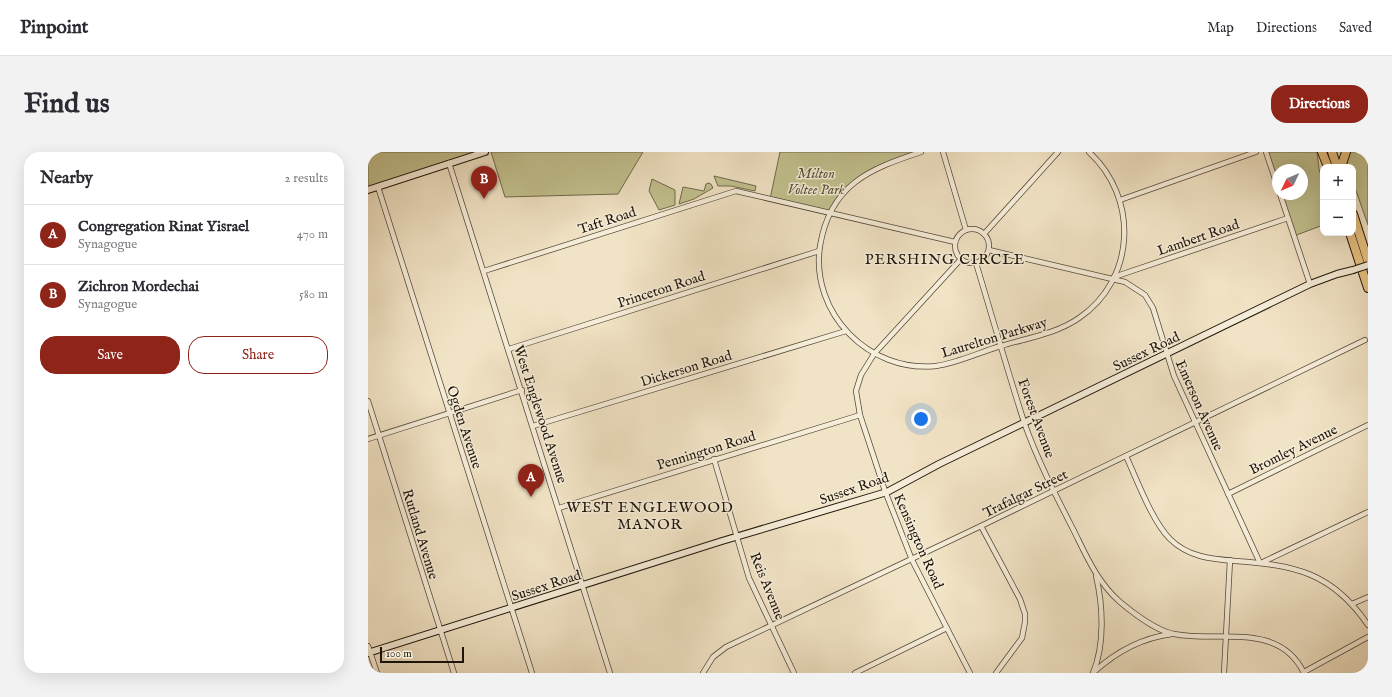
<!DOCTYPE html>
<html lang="en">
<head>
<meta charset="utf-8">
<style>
	body { margin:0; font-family:"IM FELL English",serif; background:#f2f2f3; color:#2b2b33 }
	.controls { position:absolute; right:12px; top:12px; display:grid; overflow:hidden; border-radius:8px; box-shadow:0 4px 16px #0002 }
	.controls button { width:36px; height:36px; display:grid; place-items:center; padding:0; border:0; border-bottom:1px solid #e1e1e2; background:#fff; color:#2b2b33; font:20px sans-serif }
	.compass { position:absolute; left:904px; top:12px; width:36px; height:36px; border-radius:50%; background:#fff; box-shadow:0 4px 16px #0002; rotate:226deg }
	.scale { position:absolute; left:12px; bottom:10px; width:84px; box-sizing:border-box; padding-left:4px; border:2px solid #1f150b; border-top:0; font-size:11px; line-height:14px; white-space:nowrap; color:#1f150b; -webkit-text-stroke:3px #f6edd9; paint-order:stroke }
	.you { position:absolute; left:553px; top:267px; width:14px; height:14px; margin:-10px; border:3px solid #fff; border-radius:50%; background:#1a73e8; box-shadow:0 0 0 6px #1a73e833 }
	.badge { display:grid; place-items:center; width:26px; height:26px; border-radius:50%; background:#8f2418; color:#fff; font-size:13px; font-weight:700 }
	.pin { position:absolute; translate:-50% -33px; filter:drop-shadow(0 1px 2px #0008) }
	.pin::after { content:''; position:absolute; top:21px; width:14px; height:12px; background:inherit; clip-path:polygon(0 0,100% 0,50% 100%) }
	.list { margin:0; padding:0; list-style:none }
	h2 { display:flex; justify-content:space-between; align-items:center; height:52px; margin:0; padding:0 16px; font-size:17px }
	h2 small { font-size:13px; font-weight:400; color:#7c7c81 }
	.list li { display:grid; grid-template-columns:26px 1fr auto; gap:12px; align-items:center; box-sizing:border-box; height:60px; padding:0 16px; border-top:1px solid #e1e1e2 }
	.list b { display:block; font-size:15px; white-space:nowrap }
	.list p { margin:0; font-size:13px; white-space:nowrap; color:#7c7c81 }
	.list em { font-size:13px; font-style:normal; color:#7c7c81 }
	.actions { display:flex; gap:8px; padding:12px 16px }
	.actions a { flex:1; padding:9px 0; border:1px solid #8f2418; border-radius:16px; text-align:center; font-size:14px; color:#8f2418 }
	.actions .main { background:#8f2418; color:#fff }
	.map { position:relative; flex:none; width:1000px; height:521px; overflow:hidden; border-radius:16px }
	header { display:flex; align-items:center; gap:24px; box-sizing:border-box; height:56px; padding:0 20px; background:#fff; border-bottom:1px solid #e1e1e2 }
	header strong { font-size:19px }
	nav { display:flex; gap:22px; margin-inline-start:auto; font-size:14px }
	.intro { display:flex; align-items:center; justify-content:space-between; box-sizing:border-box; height:96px; padding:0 24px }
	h1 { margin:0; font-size:28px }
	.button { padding:10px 18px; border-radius:16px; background:#8f2418; color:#fff; font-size:14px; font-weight:700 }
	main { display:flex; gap:24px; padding:0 24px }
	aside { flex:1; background:#fff; border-radius:16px; box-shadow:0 4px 16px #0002 }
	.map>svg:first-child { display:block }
</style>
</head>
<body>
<header>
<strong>Pinpoint</strong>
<nav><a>Map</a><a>Directions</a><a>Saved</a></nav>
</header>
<div class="intro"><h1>Find us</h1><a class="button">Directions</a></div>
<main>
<aside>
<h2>Nearby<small>2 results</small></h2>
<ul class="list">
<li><span class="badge">A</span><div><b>Congregation Rinat Yisrael</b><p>Synagogue</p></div><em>470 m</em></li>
<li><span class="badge">B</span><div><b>Zichron Mordechai</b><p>Synagogue</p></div><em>580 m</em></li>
</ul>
<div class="actions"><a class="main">Save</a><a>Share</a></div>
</aside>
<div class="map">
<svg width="1000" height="521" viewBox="0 0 1000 521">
	<rect width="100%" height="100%" fill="#f1e3c5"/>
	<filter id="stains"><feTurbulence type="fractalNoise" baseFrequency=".005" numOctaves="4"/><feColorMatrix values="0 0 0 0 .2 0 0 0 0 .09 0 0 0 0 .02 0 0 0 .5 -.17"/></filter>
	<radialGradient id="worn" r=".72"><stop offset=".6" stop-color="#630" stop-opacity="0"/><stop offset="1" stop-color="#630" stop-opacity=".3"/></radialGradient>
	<!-- green -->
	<g fill="#c2c18f" stroke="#706b4d">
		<polygon points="0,0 117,0 0,38"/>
		<polygon points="123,0 275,0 250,42 137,45"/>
		<polygon points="412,0 553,0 517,11 478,38 463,61 402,47"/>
		<polygon points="898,0 949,0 951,17 955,30 955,73 926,84 912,42 934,42 934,18 910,18 910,36"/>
		<polygon points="975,0 1000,0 1000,73 985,30 985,15 980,15"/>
		<polygon points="346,24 388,34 387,39 363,34 350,34"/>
		<polygon points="284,27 307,38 307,53 291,58 281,39"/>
		<polygon points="340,31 343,32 345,36 326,47 311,52 315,35 336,39 338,32"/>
	</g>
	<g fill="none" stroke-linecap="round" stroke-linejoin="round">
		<defs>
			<g id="street">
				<path d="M553,0C501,17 462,33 452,94C442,161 501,221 568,214C590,211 612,200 633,194C659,186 688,182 711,166C768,127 771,46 721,0"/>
				<polyline points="575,0 598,78"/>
				<polyline points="898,0 910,36"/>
				<polyline points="81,11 242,521"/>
				<polyline points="10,35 164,521"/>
				<polyline points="912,42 942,132"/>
				<polyline points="752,48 888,0"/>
				<circle cx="604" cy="94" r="17"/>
				<polyline points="616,82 690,0"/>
				<polyline points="621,98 757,130 777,143 785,156 806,224 892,411"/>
				<polyline points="593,107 506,202 493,223 488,239 492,263 517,339 544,408 602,521"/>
				<path d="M608,111C624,164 639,217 656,270C669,307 687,342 705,377C718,403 729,430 752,450C765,461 789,479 806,482C851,491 911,469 936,521"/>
				<polyline points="116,119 368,39 587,90"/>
				<polyline points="746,125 920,66"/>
				<polyline points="141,197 451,99"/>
				<polyline points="0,249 86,521"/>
				<polyline points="165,274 478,179"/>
				<polyline points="0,287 154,238"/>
				<path d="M758,304C769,328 784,369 802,387C820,405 843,407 867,409C926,413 964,420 1000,473"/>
				<polyline points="346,307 381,426 426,521"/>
				<polyline points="860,342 1000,273"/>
				<polyline points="191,356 492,263"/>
				<polyline points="613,374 652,447 657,462 657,470 654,486 628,521"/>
				<polyline points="895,410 1000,360"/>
				<polyline points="984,452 1000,445"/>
				<polyline points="0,494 9,521"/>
				<path d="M726,520C749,499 773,486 804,482"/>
				<polyline points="936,520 1000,485"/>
				<polyline points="335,521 345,505 358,495 613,374 997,188"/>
				<polyline points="487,521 579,476"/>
				<path d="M725,521C737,493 735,453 728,424"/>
				<polyline points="856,521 862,408"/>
			</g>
			<g id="secondary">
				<polyline points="0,38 117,0"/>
				<polyline points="0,501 354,389 519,340 571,312 942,132 969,122 985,118"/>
			</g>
			<g id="highway">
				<polyline points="954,0 960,15"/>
				<polyline points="964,0 969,15"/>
				<polyline points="973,15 978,0"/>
				<polyline points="985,62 1000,109"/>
				<polyline points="982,81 1000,136"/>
			</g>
		</defs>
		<!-- street casing -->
		<use href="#street" stroke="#54483a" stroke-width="6"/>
		<!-- secondary casing -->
		<use href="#secondary" stroke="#1f150b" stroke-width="8"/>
		<!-- highway casing -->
		<use href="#highway" stroke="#1f150b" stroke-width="10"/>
		<!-- street -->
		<use href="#street" stroke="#f6edd9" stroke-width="4.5"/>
		<!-- secondary -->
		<use href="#secondary" stroke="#f6edd9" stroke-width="6"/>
		<!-- highway -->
		<use href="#highway" stroke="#e8c282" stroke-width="8"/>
		<defs>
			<polyline id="secondary-bridge" points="985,118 1000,113"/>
		</defs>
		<!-- secondary-bridge casing -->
		<use href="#secondary-bridge" stroke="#1f150b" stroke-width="8" stroke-linecap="butt"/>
		<!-- secondary-bridge -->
		<use href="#secondary-bridge" stroke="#f6edd9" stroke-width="6"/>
	</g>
	<g text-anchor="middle" stroke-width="3" stroke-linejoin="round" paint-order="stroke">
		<!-- park labels -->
		<g font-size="14" font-style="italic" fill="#585139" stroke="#f6edd9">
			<text x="448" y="26">Milton<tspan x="448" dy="16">Voltee Park</tspan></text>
		</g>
		<!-- street labels -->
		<g font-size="14" fill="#1f150b" stroke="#f6edd9">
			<text transform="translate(239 68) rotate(-18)" y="5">Taft Road</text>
			<text transform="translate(830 85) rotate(-19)" y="5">Lambert Road</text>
			<text transform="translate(293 137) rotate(-18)" y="5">Princeton Road</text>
			<text transform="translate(626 185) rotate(-17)" y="5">Laurelton Parkway</text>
			<text transform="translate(778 199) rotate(-26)" y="5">Sussex Road</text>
			<text transform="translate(318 216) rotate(-17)" y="5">Dickerson Road</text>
			<text transform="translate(832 253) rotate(66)" y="5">Emerson Avenue</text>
			<text transform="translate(173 262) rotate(72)" y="5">West Englewood Avenue</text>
			<text transform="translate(669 266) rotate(70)" y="5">Forest Avenue</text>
			<text transform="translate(97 275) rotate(72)" y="5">Ogden Avenue</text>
			<text transform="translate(925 297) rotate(-26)" y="5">Bromley Avenue</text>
			<text transform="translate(338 298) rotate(-17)" y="5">Pennington Road</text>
			<text transform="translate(486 336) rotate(-19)" y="5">Sussex Road</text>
			<text transform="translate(657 341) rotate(-26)" y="5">Trafalgar Street</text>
			<text transform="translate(53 382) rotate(73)" y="5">Rutland Avenue</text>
			<text transform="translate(551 389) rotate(66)" y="5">Kensington Road</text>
			<text transform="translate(178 433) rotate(-18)" y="5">Sussex Road</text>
			<text transform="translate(400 434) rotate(68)" y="5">Reis Avenue</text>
		</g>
		<!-- neighbourhood labels -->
		<g font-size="15" letter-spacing="1" fill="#1f150b" stroke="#f6edd9">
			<text x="577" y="112">PERSHING CIRCLE</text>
			<text x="282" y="360">WEST ENGLEWOOD<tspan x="282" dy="17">MANOR</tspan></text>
		</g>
	</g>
	<rect width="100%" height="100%" filter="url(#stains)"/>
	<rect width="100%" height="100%" fill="url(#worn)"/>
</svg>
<div class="controls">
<button>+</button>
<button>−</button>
</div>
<svg class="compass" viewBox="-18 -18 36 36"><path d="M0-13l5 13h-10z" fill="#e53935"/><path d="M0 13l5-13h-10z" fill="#7c7c81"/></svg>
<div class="scale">100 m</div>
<div class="you"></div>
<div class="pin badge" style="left:163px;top:345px">A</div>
<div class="pin badge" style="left:116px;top:47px">B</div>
</div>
</main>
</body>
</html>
